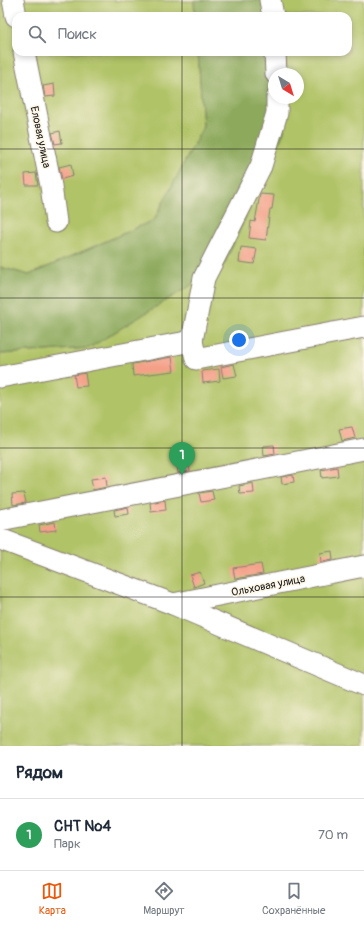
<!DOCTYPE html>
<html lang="ru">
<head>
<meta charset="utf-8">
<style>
	body { margin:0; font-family:Pangolin,sans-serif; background:#f6f6f7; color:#1f2937 }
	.compass { position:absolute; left:268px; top:68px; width:36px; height:36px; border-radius:50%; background:#fff; box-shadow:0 2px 6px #0003; rotate:142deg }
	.you { position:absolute; left:239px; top:340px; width:14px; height:14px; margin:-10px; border:3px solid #fff; border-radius:50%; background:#1a73e8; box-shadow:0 0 0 6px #1a73e833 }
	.badge { display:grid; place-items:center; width:26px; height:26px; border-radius:50%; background:#ea580c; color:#fff; font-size:13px; font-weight:700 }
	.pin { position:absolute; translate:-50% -33px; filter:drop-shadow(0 1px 2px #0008) }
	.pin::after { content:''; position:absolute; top:21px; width:14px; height:12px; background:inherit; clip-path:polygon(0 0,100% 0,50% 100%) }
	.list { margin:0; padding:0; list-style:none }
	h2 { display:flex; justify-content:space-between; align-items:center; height:52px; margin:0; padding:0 16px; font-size:17px }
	h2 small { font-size:13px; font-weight:400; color:#747a83 }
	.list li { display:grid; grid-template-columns:26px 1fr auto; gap:12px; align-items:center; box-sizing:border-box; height:72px; padding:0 16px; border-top:1px solid #e0e1e3 }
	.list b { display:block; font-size:15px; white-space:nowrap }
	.list p { margin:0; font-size:13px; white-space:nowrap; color:#747a83 }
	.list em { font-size:13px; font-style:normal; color:#747a83 }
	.icon { flex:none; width:22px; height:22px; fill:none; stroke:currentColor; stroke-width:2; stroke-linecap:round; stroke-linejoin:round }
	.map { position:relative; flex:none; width:364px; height:746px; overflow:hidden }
	.search { position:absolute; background:#fff; box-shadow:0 2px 6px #0003; left:12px; right:12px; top:12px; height:44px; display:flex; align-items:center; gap:10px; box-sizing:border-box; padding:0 14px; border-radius:12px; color:#747a83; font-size:15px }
	.sheet { height:124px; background:#fff }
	nav { display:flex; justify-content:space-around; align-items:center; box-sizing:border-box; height:56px; border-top:1px solid #e0e1e3; background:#fff; font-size:11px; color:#747a83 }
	nav a { display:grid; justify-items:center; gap:2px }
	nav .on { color:#ea580c }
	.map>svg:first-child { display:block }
</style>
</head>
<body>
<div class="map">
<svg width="364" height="746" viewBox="0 0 364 746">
	<rect width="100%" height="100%" fill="#fcf5e5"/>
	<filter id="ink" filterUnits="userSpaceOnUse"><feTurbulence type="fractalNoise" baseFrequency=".025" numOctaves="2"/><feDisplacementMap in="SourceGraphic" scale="8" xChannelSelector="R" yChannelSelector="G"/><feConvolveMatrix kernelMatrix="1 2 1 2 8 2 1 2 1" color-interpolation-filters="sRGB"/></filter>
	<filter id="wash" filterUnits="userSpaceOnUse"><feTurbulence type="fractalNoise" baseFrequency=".012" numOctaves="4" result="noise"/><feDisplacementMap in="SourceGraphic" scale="16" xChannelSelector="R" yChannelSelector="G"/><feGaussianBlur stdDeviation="0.9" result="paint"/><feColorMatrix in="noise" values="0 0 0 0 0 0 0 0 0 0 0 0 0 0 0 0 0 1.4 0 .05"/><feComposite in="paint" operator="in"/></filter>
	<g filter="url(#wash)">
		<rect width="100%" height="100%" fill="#f5e0c3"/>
		<!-- green -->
		<g fill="#b0c366" stroke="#667041">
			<polygon points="0,0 194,1 195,16 16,16 16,52 198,52 203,127 154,220 29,275 0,267"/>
			<polygon points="279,0 364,0 364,746 0,746 0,354 89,348 283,98 298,98 298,74 282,74 281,52 348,52 348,16 280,16"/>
		</g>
		<!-- forest -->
		<g fill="#8ca95b" stroke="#54623c">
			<polygon points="194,0 279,0 280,16 195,16"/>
			<polygon points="198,52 281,52 274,74 274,98 283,98 284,132 224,265 89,348 0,354 0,267 29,275 154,220 203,127"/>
		</g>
		<g id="blocks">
			<!-- building -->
			<g fill="#f4a089">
				<polygon points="54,84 55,96 45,97 43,86"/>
				<polygon points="60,131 62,143 55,144 52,133"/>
				<polygon points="71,164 73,176 62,179 59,167"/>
				<polygon points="36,173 38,185 26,185 25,174"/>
				<polygon points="260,194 274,195 272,209 270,209 266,240 249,238 251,221 255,222"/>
				<polygon points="241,247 257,249 254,264 239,262"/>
				<polygon points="172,357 174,371 133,376 132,364"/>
				<polygon points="234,364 237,376 223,378 221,367"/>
				<polygon points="219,369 220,381 203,383 202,371"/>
				<polygon points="85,373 87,386 76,387 74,375"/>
				<polygon points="352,427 355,438 342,441 339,429"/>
				<polygon points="274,445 275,454 264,456 263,446"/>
				<polygon points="189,463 190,471 178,473 177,465"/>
				<polygon points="337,467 338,476 322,478 321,470"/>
				<polygon points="293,475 294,482 282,484 281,477"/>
				<polygon points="106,477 107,487 93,490 91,479"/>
				<polygon points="253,483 254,493 240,494 239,486"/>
				<polygon points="212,491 214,500 201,502 199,493"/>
				<polygon points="24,493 26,503 13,505 12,494"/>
				<polygon points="165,500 166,510 151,512 150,503"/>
				<polygon points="128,507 129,514 115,516 114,510"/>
				<polygon points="55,522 56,530 40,532 39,525"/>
				<polygon points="332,551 333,560 321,562 320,553"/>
				<polygon points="261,564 263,574 235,579 233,568"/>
				<polygon points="200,572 204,583 194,587 190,575"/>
			</g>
		</g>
	</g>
	<g filter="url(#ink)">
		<use href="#blocks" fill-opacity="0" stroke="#887e70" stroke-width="1"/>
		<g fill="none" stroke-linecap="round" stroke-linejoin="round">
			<defs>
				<g id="minor">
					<polyline points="13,0 16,16"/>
					<polyline points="270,0 273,16"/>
					<polyline points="24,52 51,186 56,222"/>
					<polyline points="275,52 276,74"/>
					<polyline points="192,341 204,278 261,166 277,113 277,98"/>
					<polyline points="0,377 192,341 196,359 364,327"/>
					<polyline points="0,520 364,449"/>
					<polyline points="0,539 173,604 364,685"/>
					<polyline points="173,604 364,566"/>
				</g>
			</defs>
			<!-- minor casing -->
			<use href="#minor" stroke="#887e70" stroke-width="23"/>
			<!-- minor -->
			<use href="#minor" stroke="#fff" stroke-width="21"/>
		</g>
	</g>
	<!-- grid -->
	<path fill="none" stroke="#1c1c1c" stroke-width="1" stroke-opacity="0.55" d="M182,0V16M182,52V746M0,149H364M0,298H364M0,448H364M0,597H364"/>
	<g text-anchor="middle" stroke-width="3" stroke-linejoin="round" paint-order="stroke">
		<!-- street labels -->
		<g font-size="11" fill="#1c1c1c" stroke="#fcf5e5">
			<text transform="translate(41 137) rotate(78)" y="4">Еловая улица</text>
			<text transform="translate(268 585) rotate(-11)" y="4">Ольховая улица</text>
		</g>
	</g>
</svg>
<svg class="compass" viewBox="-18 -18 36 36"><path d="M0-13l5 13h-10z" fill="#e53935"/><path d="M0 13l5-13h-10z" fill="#747a83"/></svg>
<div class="you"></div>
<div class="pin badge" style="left:182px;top:475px;background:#2e9e5b">1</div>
<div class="search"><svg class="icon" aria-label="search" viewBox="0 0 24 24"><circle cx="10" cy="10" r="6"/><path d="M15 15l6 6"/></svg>Поиск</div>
</div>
<section class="sheet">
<h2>Рядом<small></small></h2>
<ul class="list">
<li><span class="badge" style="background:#2e9e5b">1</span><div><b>СНТ №4</b><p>Парк</p></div><em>70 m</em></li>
</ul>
</section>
<nav>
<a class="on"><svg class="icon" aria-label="map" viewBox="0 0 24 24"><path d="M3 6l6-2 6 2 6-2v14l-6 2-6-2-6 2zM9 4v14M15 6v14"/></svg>Карта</a>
<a><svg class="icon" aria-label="directions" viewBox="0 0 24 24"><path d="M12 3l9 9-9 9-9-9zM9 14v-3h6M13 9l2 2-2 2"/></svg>Маршрут</a>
<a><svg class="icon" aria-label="saved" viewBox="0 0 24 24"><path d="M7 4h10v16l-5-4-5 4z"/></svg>Сохранённые</a>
</nav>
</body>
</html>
